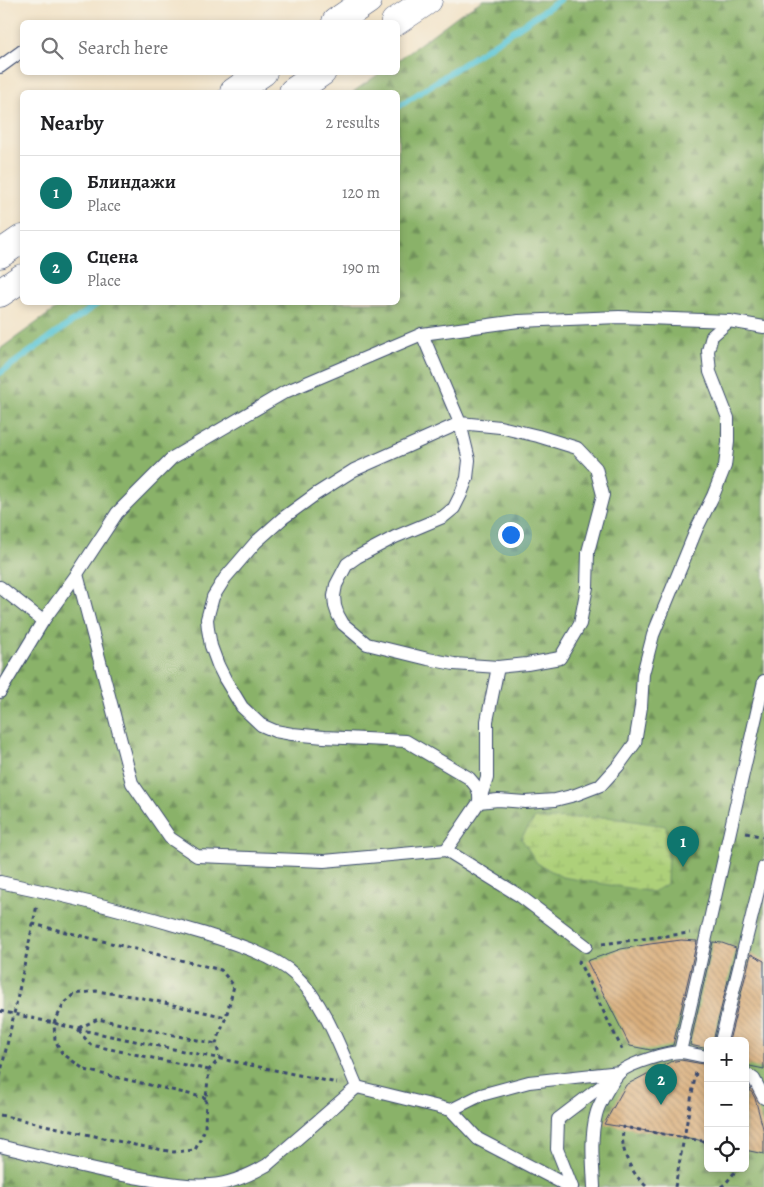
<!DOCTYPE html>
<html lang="en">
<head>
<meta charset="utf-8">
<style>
	body { margin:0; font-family:Alegreya,serif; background:#f2f2f2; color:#202124 }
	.controls { position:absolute; right:15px; bottom:15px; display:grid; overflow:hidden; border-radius:8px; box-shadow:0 2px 8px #0003 }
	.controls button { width:45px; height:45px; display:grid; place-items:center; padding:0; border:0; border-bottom:1px solid #e0e0e0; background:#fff; color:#202124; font:25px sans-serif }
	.you { position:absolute; left:510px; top:534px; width:18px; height:18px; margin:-12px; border:4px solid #fff; border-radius:50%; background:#1a73e8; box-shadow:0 0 0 8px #1a73e833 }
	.badge { display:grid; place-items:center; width:32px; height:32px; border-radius:50%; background:#0f766e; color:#fff; font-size:16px; font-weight:700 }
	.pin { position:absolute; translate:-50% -41px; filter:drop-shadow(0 1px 2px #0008) }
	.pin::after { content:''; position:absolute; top:26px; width:18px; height:15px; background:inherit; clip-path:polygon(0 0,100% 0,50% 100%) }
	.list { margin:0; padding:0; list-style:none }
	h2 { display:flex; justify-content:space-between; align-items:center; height:65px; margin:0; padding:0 20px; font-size:21px }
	h2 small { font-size:16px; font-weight:400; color:#757577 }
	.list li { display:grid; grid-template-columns:32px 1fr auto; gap:15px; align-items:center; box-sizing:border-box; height:75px; padding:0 20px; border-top:1px solid #e0e0e0 }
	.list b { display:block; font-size:19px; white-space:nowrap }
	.list p { margin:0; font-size:16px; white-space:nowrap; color:#757577 }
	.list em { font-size:16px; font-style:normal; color:#757577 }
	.icon { flex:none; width:28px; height:28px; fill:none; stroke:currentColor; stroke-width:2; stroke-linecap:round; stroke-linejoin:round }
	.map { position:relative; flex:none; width:764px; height:1187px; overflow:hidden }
	.search { position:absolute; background:#fff; box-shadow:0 2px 8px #0003; left:20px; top:20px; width:380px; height:55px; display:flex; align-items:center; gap:12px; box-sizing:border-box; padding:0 18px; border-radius:8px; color:#757577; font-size:19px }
	.panel { position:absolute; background:#fff; box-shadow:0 2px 8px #0003; left:20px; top:90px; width:380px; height:215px; border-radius:8px }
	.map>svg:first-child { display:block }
</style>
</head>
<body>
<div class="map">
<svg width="764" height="1187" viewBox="0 0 764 1187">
	<defs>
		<pattern id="forest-firs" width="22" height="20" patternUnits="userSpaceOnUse" patternTransform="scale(1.25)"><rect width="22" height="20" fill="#8ab269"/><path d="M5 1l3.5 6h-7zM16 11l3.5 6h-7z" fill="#70915a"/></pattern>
		<pattern id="wetland-marsh" width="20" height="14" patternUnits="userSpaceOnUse" patternTransform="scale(1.25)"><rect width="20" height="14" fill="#add079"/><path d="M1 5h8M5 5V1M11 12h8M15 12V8" fill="none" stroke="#94b36b"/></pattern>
		<pattern id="building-back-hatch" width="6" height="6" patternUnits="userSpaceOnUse" patternTransform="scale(1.25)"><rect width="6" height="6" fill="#daaf7c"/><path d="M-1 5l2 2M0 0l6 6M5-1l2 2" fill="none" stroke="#b08f69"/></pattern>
	</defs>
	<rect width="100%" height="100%" fill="#f7f3e8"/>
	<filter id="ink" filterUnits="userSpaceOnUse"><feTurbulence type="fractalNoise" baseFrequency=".02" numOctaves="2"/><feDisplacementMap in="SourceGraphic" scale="10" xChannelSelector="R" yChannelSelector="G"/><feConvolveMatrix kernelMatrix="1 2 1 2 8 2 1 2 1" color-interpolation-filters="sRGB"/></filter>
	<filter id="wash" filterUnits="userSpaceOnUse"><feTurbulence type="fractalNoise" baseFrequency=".0096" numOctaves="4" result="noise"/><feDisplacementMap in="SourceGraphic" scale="20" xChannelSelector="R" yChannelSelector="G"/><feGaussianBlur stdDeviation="1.12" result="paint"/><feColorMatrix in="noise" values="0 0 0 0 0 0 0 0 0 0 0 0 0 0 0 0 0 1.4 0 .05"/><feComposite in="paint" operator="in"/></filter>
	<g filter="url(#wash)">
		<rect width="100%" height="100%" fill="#f2e3c8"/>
		<!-- forest -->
		<path fill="url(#forest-firs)" stroke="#527064" fill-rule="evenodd" d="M483,0H764V1187H0V349L64,303L398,302V92H353L380,73L398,72V60L460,14ZM708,1041H745V1168H708Z"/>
		<!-- wetland -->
		<polygon fill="url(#wetland-marsh)" stroke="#64806c" points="607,817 666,826 668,851 667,884 652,892 562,877 537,863 521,838 535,818 548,819"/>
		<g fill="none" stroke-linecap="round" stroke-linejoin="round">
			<!-- stream -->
			<g stroke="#5cc6d6" stroke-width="6">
				<polyline points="398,107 560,0"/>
				<polyline points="0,373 100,302"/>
			</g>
		</g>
		<g id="blocks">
			<!-- building -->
			<g fill="url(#building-back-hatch)">
				<polygon points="681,940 697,941 673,1045 651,1050 630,1046 587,961 621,949 650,944"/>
				<polygon points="713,942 722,943 736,948 713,1041 708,1041 708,1049 690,1045"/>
				<polygon points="751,954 764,961 764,1069 745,1065 745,1041 729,1041"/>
				<polygon points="681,1060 708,1065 708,1142 684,1137 604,1124 626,1085 670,1062"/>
				<polygon points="746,1083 755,1098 764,1132 764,1154 745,1150"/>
			</g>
		</g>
	</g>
	<g filter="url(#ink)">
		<use href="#blocks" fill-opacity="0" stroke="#3b4a6e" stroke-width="1"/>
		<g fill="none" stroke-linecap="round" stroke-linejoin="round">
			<defs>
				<g id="lane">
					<polyline points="0,67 22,51"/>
					<path d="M422,334L460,423L469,460L467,478L461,494L454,508L443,517L395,537L357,557L347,564L336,585L334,596L335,606L338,615L343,624L367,644L428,659L454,664L498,667L527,664L560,658L580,624L587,587L588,552L603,495L596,468L577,448L538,436L500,427L460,423L354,470L316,494L283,518L256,542L225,578L213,597L207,619L208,629L211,646L218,665L225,679L242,707L261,725L275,731L292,734L324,737L406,741L469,778C477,787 480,790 479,802L498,800L525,802L555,800L575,795L601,785L619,765L635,743L641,707L643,674L653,635L697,528L713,496L725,466L728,442V418L710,372L708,351L712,336L729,321"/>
					<polyline points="77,574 132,783 170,838 197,856 324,861 446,850 520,896 586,946"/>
					<polyline points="0,587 43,621"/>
					<polyline points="0,692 43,621 77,574 117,513 172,458 285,392 422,334 519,321 619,317 729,321 764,327"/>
					<polyline points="446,850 458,833 479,802 487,778 487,721 498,667"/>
					<path d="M0,882C68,896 136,913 202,933C230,942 274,955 295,975C325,1003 341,1050 357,1087"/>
					<polyline points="721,1041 764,867"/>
					<polyline points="680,1052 764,681"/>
					<polyline points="745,1073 754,1079 764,1098"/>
					<polyline points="357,1087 451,1110 478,1139 570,1187"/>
					<polyline points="451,1110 481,1095 529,1082 620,1072"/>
					<path d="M0,1146C45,1157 89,1169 134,1177C159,1181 185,1187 210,1185C230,1184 250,1175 267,1165L357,1087"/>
					<polyline points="572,1187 557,1149 558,1119 612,1078"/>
					<path d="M594,1187C593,1163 590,1139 596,1115C598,1105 613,1079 620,1072C631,1063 668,1052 681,1052C690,1053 699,1056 708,1057"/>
				</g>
				<g id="secondary">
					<polyline points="336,22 368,0"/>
					<polyline points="395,22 428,0"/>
					<polyline points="234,92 263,72"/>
					<polyline points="293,92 322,72"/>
					<polyline points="0,254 22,239"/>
					<polyline points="0,293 22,278"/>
				</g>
			</defs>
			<!-- lane casing -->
			<use href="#lane" stroke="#3b4a6e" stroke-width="14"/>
			<!-- secondary casing -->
			<use href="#secondary" stroke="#3b4a6e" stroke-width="29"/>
			<!-- path -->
			<g stroke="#3b4a6e" stroke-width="3" stroke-dasharray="4 4" stroke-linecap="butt">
				<polyline points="746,833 764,837"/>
				<polyline points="602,944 690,933"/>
				<polyline points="580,960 579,962 623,1051"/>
				<polyline points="0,1011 54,1023 77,1029 337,1083"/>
				<polyline points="209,1070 91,1045 77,1029 98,1019 216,1044"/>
				<polyline points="0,1076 14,1014 37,905"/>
				<polyline points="206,1098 85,1070 62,1053 55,1040 54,1023 64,1004 75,994 96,991 138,997 226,1017"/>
				<polyline points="0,1115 135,1145 174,1152 195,1150 205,1129 206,1098 209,1070 220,1058 216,1044 226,1017 234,986 221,970 33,924"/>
				<polyline points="745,1150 746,1151 745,1153"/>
				<path d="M646,1186C634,1175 625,1160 623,1144C622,1138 623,1133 623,1127L708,1142"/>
				<polyline points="675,1187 696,1072"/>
				<polyline points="721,1187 726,1183 738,1168"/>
			</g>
			<!-- lane -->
			<use href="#lane" stroke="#fff" stroke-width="12"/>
			<!-- secondary -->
			<use href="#secondary" stroke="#fff" stroke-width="28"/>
		</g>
	</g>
</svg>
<div class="controls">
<button>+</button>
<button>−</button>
<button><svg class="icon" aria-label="locate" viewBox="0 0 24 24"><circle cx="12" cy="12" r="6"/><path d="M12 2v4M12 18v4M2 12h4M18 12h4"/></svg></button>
</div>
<div class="you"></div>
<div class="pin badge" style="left:683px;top:867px">1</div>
<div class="pin badge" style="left:661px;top:1105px">2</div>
<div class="search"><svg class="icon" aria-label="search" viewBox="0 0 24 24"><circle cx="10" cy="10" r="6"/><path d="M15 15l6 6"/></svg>Search here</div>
<section class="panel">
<h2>Nearby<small>2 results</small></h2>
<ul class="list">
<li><span class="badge">1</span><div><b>Блиндажи</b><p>Place</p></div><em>120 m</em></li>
<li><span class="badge">2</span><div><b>Сцена</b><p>Place</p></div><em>190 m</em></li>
</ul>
</section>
</div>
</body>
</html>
